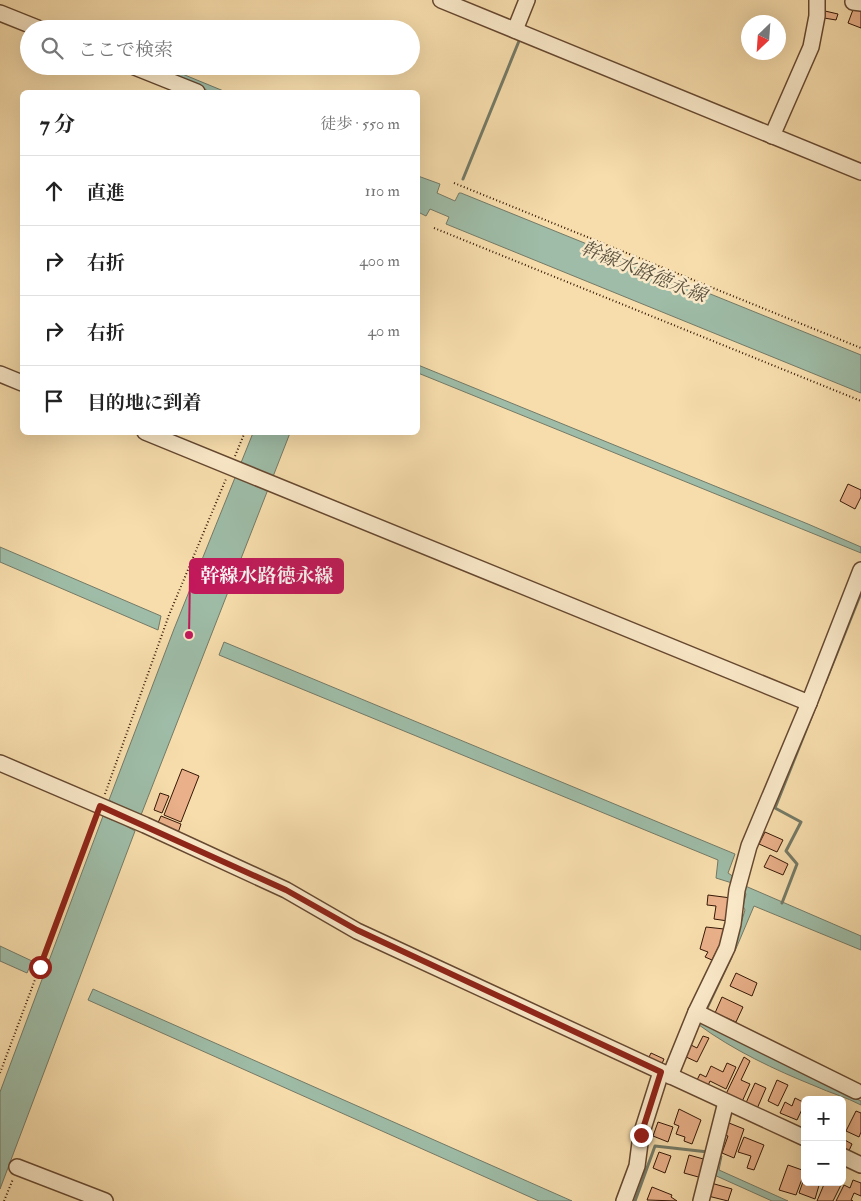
<!DOCTYPE html>
<html lang="ja">
<head>
<meta charset="utf-8">
<style>
	body { margin:0; font-family:"IM FELL Double Pica","Noto Serif JP",serif; background:#f2f2f2; color:#222 }
	.controls { position:absolute; right:15px; bottom:15px; display:grid; overflow:hidden; border-radius:8px; box-shadow:0 5px 20px #0002 }
	.controls button { width:45px; height:45px; display:grid; place-items:center; padding:0; border:0; border-bottom:1px solid #e0e0e0; background:#fff; color:#222; font:25px sans-serif }
	.compass { position:absolute; left:741px; top:15px; width:45px; height:45px; border-radius:50%; background:#fff; box-shadow:0 5px 20px #0002; rotate:205deg }
	.stop { position:absolute; width:15px; height:15px; margin:-11px; border:4px solid #8f2418; border-radius:50%; background:#fff }
	.stop.end { background:#8f2418; border-color:#fff; box-shadow:0 1px 5px #0008 }
	.list { margin:0; padding:0; list-style:none }
	h2 { display:flex; justify-content:space-between; align-items:center; height:65px; margin:0; padding:0 20px; font-size:21px }
	h2 small { font-size:16px; font-weight:400; color:#767676 }
	.list li { display:grid; grid-template-columns:32px 1fr auto; gap:15px; align-items:center; box-sizing:border-box; height:70px; padding:0 20px; border-top:1px solid #e0e0e0 }
	.list b { display:block; font-size:19px; white-space:nowrap }
	.list em { font-size:16px; font-style:normal; color:#767676 }
	.icon { flex:none; width:28px; height:28px; fill:none; stroke:currentColor; stroke-width:2; stroke-linecap:round; stroke-linejoin:round }
	.map { position:relative; flex:none; width:861px; height:1201px; overflow:hidden }
	.search { position:absolute; background:#fff; box-shadow:0 5px 20px #0002; left:20px; top:20px; width:400px; height:55px; display:flex; align-items:center; gap:12px; box-sizing:border-box; padding:0 18px; border-radius:28px; color:#767676; font-size:19px }
	.panel { position:absolute; background:#fff; box-shadow:0 5px 20px #0002; left:20px; top:90px; width:400px; height:345px; border-radius:8px }
	.map>svg:first-child { display:block }
</style>
</head>
<body>
<div class="map">
<svg width="861" height="1201" viewBox="0 0 861 1201">
	<rect width="100%" height="100%" fill="#f7ddac"/>
	<filter id="stains"><feTurbulence type="fractalNoise" baseFrequency=".004" numOctaves="4"/><feColorMatrix values="0 0 0 0 .2 0 0 0 0 .09 0 0 0 0 .02 0 0 0 .5 -.17"/></filter>
	<radialGradient id="worn" r=".72"><stop offset=".6" stop-color="#630" stop-opacity="0"/><stop offset="1" stop-color="#630" stop-opacity=".3"/></radialGradient>
	<!-- water -->
	<g fill="#9ebca7" stroke="#747a67">
		<polygon points="146,66 163,66 226,92 211,92"/>
		<polygon points="418,176 440,184 437,193 455,201 459,193 461,193 861,355 861,393 446,224 449,217 430,209 426,216 418,212"/>
		<polygon points="418,365 808,524 861,547 861,553 418,373"/>
		<polygon points="253,433 290,433 141,815 132,811 126,826 135,831 0,1189 0,1092 103,816 112,820 118,805 109,800 174,629"/>
		<polygon points="0,547 161,616 158,630 0,562"/>
		<polygon points="224,642 735,854 728,873 734,877 732,883 716,878 718,860 219,655"/>
		<polygon points="743,885 861,936 861,950 754,906 735,951 733,950 745,910 743,906 746,894 742,889"/>
		<polygon points="0,946 32,961 27,973 0,961"/>
		<polygon points="93,989 572,1201 539,1201 88,1000"/>
		<path d="M700,1022L861,1101V1105C846,1097 830,1093 815,1086C775,1070 733,1050 699,1025Z"/>
		<polygon points="715,1152 722,1156 719,1170 788,1201 772,1201 712,1174"/>
	</g>
	<g fill="none" stroke-linecap="round" stroke-linejoin="round">
		<!-- stream -->
		<g stroke="#747a67" stroke-width="3">
			<polyline points="463,179 519,41"/>
			<polyline points="825,683 861,593"/>
			<polyline points="782,903 797,864 786,851 801,822 775,808 820,695"/>
			<polyline points="706,1010 731,957"/>
			<polyline points="635,1201 655,1146 708,1152"/>
		</g>
	</g>
	<!-- building -->
	<g fill="#e9b089" stroke="#351706">
		<polygon points="854,7 861,10 861,28 848,23"/>
		<polygon points="825,11 838,14 836,20 824,18"/>
		<polygon points="848,484 861,490 861,497 855,509 840,501"/>
		<polygon points="182,769 199,776 181,822 164,815"/>
		<polygon points="160,793 169,796 162,813 154,810"/>
		<polygon points="161,816 181,824 178,833 157,825"/>
		<polygon points="765,832 783,840 777,852 759,844"/>
		<polygon points="770,855 788,864 783,875 764,867"/>
		<polygon points="708,895 731,898 728,921 714,919 716,906 707,905"/>
		<polygon points="706,927 724,929 722,946 719,946 712,960 705,957 708,952 700,949"/>
		<polygon points="736,973 757,983 752,996 730,986"/>
		<polygon points="722,997 743,1007 736,1022 715,1013"/>
		<polygon points="703,1036 709,1038 697,1062 684,1056 689,1044 697,1048"/>
		<polygon points="651,1053 664,1059 661,1066 648,1059"/>
		<polygon points="744,1057 750,1061 741,1080 750,1084 741,1104 725,1096"/>
		<polygon points="727,1063 736,1067 726,1089 710,1081 707,1088 696,1082 700,1074 706,1077 711,1066 723,1072"/>
		<polygon points="777,1080 788,1085 778,1106 768,1101"/>
		<polygon points="755,1083 766,1088 756,1111 745,1105"/>
		<polygon points="795,1098 805,1103 797,1120 780,1113 785,1102 792,1106"/>
		<polygon points="679,1109 701,1120 692,1144 684,1141 685,1137 676,1134 679,1126 674,1124"/>
		<polygon points="856,1111 861,1113 861,1132 859,1137 846,1131"/>
		<polygon points="658,1122 673,1127 668,1142 653,1136"/>
		<polygon points="729,1123 744,1129 734,1158 722,1153 728,1136 722,1134"/>
		<polygon points="744,1137 764,1145 754,1170 747,1168 751,1156 738,1152"/>
		<polygon points="843,1139 852,1144 847,1155 842,1153"/>
		<polygon points="659,1152 671,1156 665,1173 653,1168"/>
		<polygon points="689,1155 707,1160 702,1178 684,1173"/>
		<polygon points="788,1165 805,1171 796,1195 779,1190"/>
		<polygon points="805,1176 805,1182 820,1182 815,1199 799,1193"/>
		<polygon points="853,1180 861,1183 861,1196 854,1193 851,1200 853,1201 836,1201 844,1185 850,1188"/>
		<polygon points="825,1182 841,1185 833,1201 817,1201"/>
		<polygon points="711,1183 732,1189 728,1201 708,1196"/>
		<polygon points="652,1187 672,1195 671,1197 677,1201 647,1200"/>
	</g>
	<g fill="none" stroke-linecap="round" stroke-linejoin="round">
		<defs>
			<g id="minor">
				<polyline points="441,0 861,172"/>
				<polyline points="853,2 861,3"/>
				<polyline points="0,13 40,29"/>
				<polyline points="515,30 527,0"/>
				<polyline points="132,66 197,92"/>
				<polyline points="772,136 811,47 817,16 817,0"/>
				<polyline points="0,374 22,383"/>
				<polyline points="145,432 809,703"/>
				<polyline points="0,763 145,825 286,890 357,931 805,1138"/>
				<polyline points="696,1012 856,1091"/>
				<polyline points="670,1076 696,1012 727,948 733,924 737,890 749,846 809,703 861,570"/>
				<polyline points="842,1156 861,1165"/>
				<polyline points="17,1167 105,1201"/>
				<polyline points="624,1201 637,1166 641,1135 661,1072"/>
				<polyline points="701,1201 726,1102"/>
			</g>
		</defs>
		<!-- minor casing -->
		<use href="#minor" stroke="#664830" stroke-width="18"/>
		<!-- path -->
		<g stroke="#351706" stroke-width="2" stroke-dasharray="1 2.5" stroke-linecap="butt">
			<polyline points="454,183 861,348"/>
			<polyline points="434,228 861,401"/>
			<polyline points="235,456 245,432"/>
			<polyline points="105,794 169,615 226,479"/>
			<polyline points="0,1073 96,817"/>
			<polyline points="4,1201 13,1179"/>
		</g>
		<!-- minor -->
		<use href="#minor" stroke="#fae9c9" stroke-width="15"/>
	</g>
	<g fill="none" stroke-linecap="round" stroke-linejoin="round">
		<!-- route -->
		<polyline stroke="#8f2418" stroke-width="6" points="40,967 100,806 286,890 357,930 661,1072 641,1135"/>
	</g>
	<g text-anchor="middle" stroke-width="5" stroke-linejoin="round" paint-order="stroke">
		<!-- water labels -->
		<g font-size="19" font-style="italic" fill="#5a513e" stroke="#fae9c9">
			<text transform="translate(644 271) rotate(22)" y="7">幹線水路徳永線</text>
		</g>
	</g>
	<!-- callouts -->
	<path fill="none" stroke="#c2185b" stroke-width="2" d="M189 635L190 576"/>
	<circle fill="#c2185b" stroke="#fae9c9" stroke-width="2" cx="189" cy="635" r="5"/>
	<rect fill="#c2185b" stroke="#c2185b" stroke-width="2" x="190" y="559" width="153" height="34" rx="5"/>
	<g font-size="19" text-anchor="middle" font-weight="bold" fill="#fff">
		<text x="267" y="582">幹線水路徳永線</text>
	</g>
	<rect width="100%" height="100%" filter="url(#stains)"/>
	<rect width="100%" height="100%" fill="url(#worn)"/>
</svg>
<div class="controls">
<button>+</button>
<button>−</button>
</div>
<svg class="compass" viewBox="-18 -18 36 36"><path d="M0-13l5 13h-10z" fill="#e53935"/><path d="M0 13l5-13h-10z" fill="#767676"/></svg>
<div class="stop" style="left:40px;top:967px"></div>
<div class="stop end" style="left:641px;top:1135px"></div>
<div class="search"><svg class="icon" aria-label="search" viewBox="0 0 24 24"><circle cx="10" cy="10" r="6"/><path d="M15 15l6 6"/></svg>ここで検索</div>
<section class="panel">
<h2>7 分<small>徒歩 · 550 m</small></h2>
<ul class="list">
<li><svg class="icon" aria-label="ahead" viewBox="0 0 24 24"><path d="M12 20V5M6 11l6-6 6 6"/></svg><div><b>直進</b></div><em>110 m</em></li>
<li><svg class="icon" aria-label="right" viewBox="0 0 24 24"><path d="M7 20v-9h11M14 6l5 5-5 5"/></svg><div><b>右折</b></div><em>400 m</em></li>
<li><svg class="icon" aria-label="right" viewBox="0 0 24 24"><path d="M7 20v-9h11M14 6l5 5-5 5"/></svg><div><b>右折</b></div><em>40 m</em></li>
<li><svg class="icon" aria-label="arrive" viewBox="0 0 24 24"><path d="M6 21V4h12l-3 4 3 4H6"/></svg><div><b>目的地に到着</b></div></li>
</ul>
</section>
</div>
</body>
</html>
